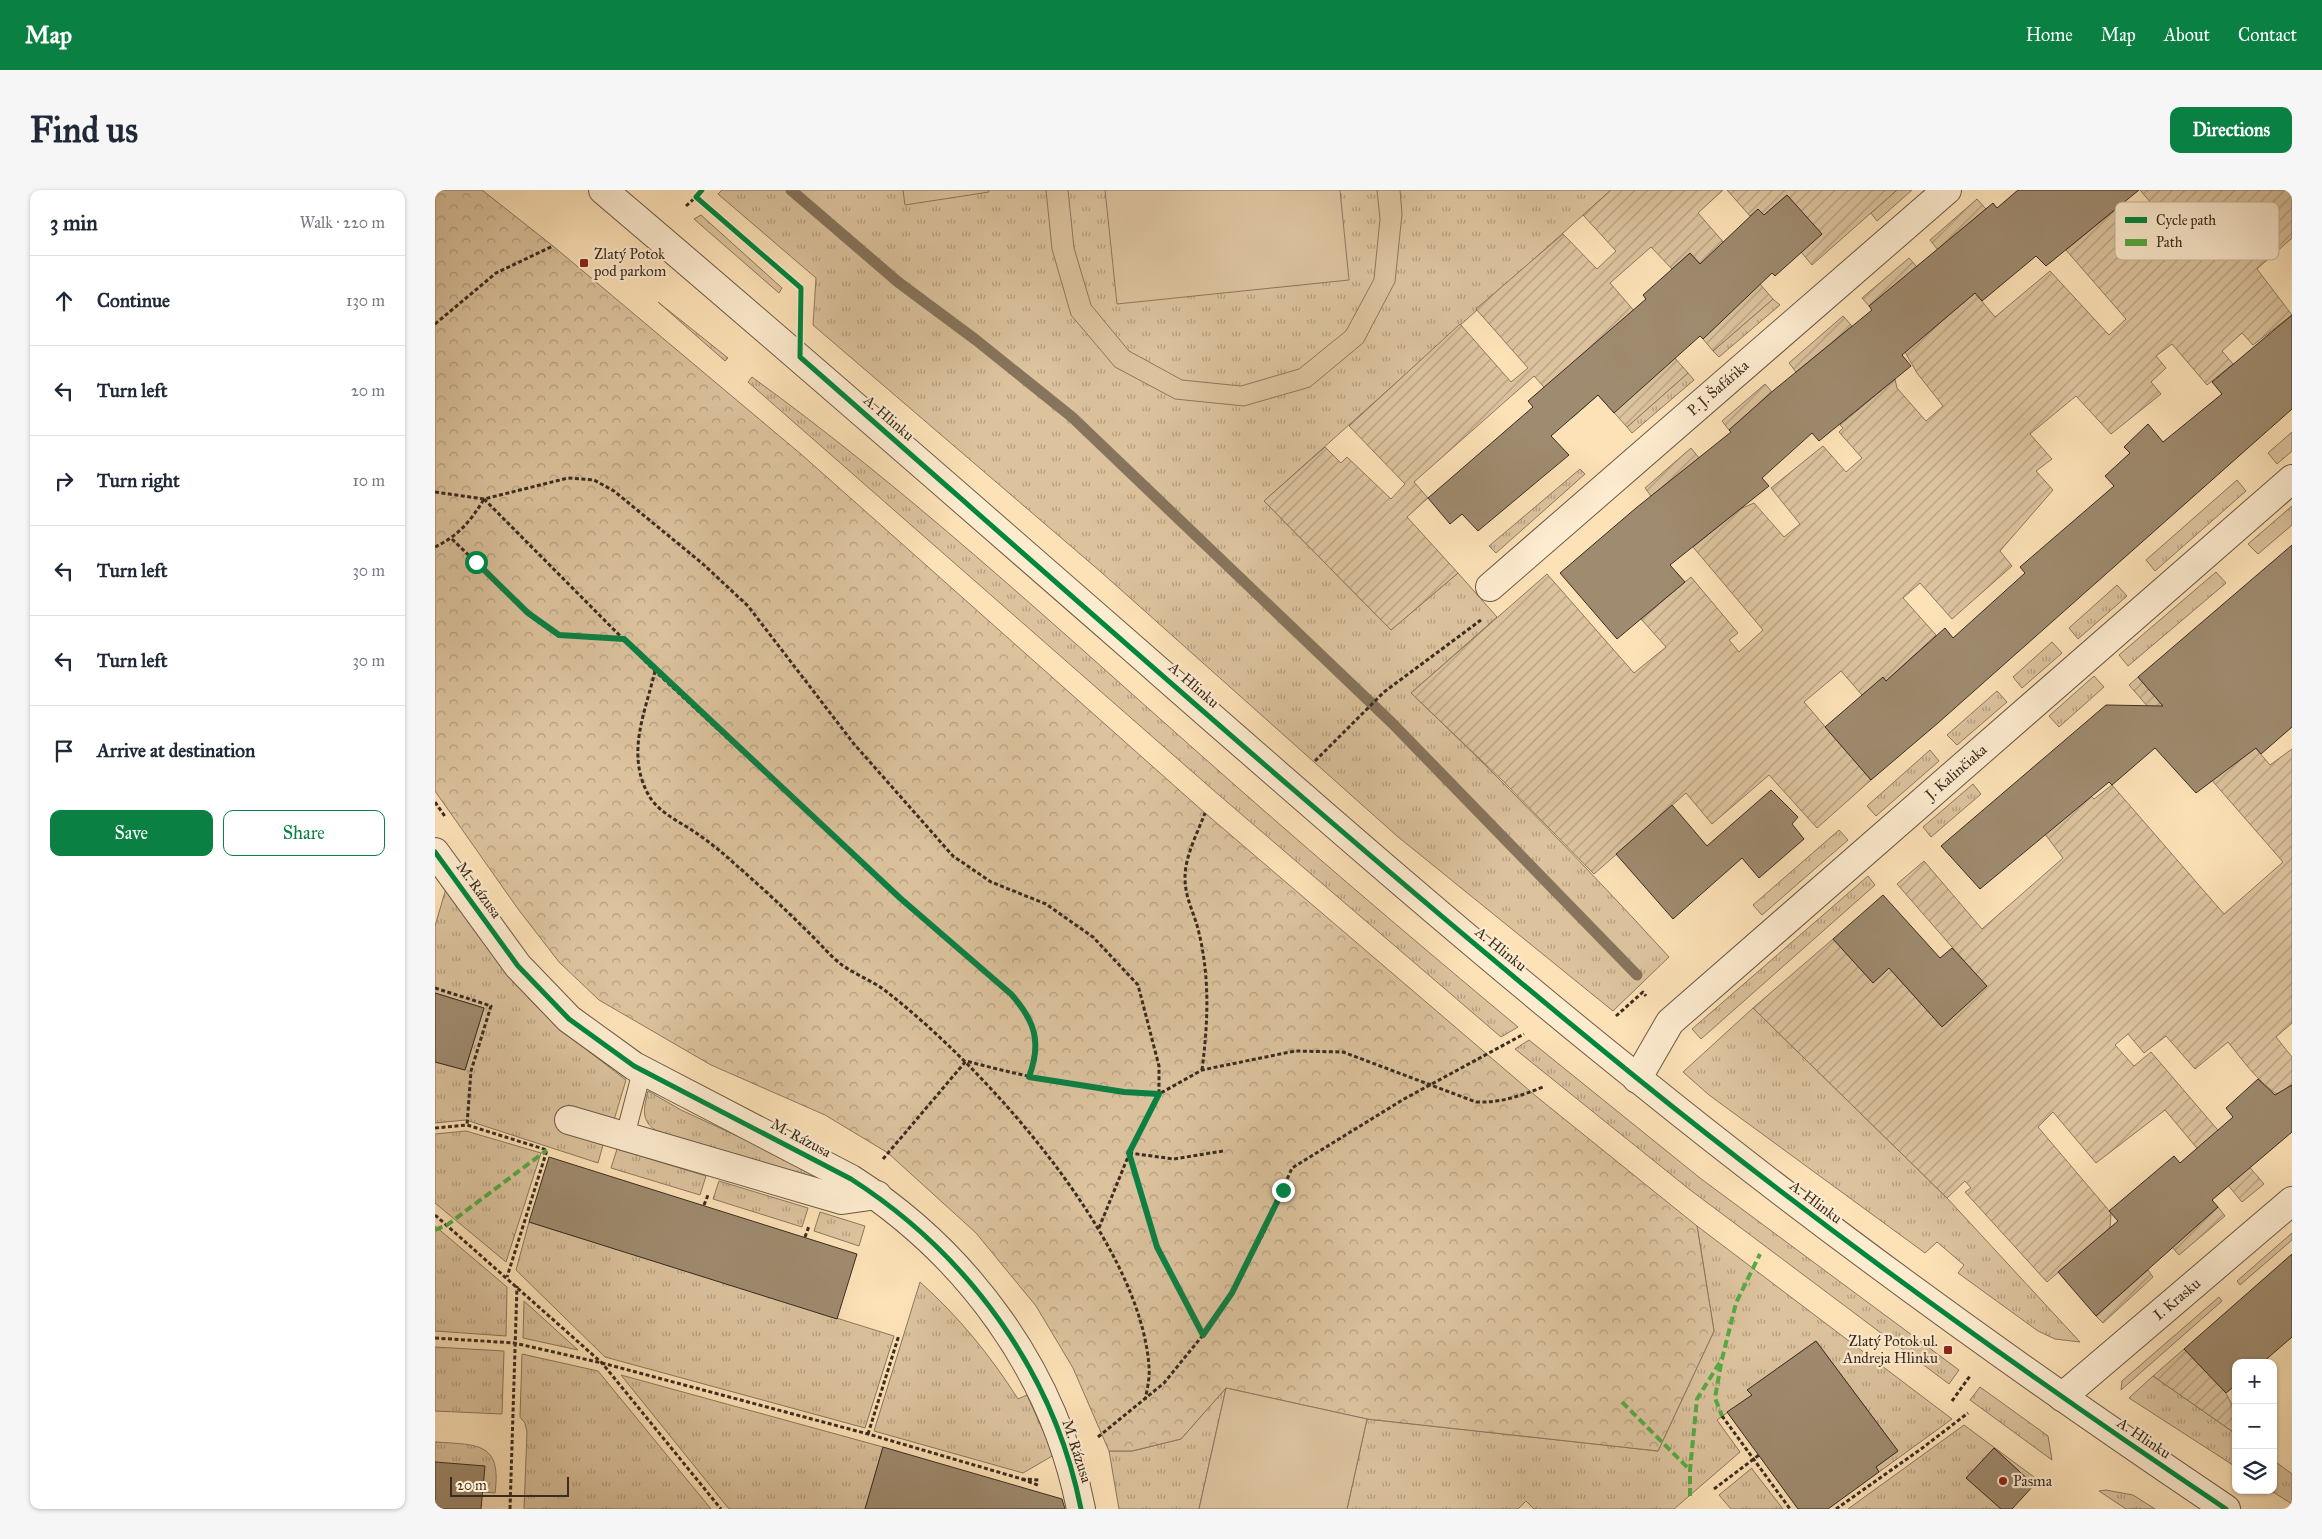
<!DOCTYPE html>
<html lang="en">
<head>
<meta charset="utf-8">
<style>
	body { margin:0; font-family:"IM FELL Great Primer",serif; background:#f6f6f7; color:#1f2937 }
	.controls { position:absolute; right:15px; bottom:15px; display:grid; overflow:hidden; border-radius:10px; box-shadow:0 1px 4px #0004 }
	.controls button { width:45px; height:45px; display:grid; place-items:center; padding:0; border:0; border-bottom:1px solid #e0e1e3; background:#fff; color:#1f2937; font:25px sans-serif }
	.scale { position:absolute; left:15px; bottom:12px; width:119px; box-sizing:border-box; padding-left:5px; border:2px solid #3a2c21; border-top:0; font-size:14px; line-height:18px; white-space:nowrap; color:#3a2c21; -webkit-text-stroke:4px #feecd0; paint-order:stroke }
	.stop { position:absolute; width:15px; height:15px; margin:-11px; border:4px solid #0b8043; border-radius:50%; background:#fff }
	.stop.end { background:#0b8043; border-color:#fff; box-shadow:0 1px 5px #0008 }
	.list { margin:0; padding:0; list-style:none }
	h2 { display:flex; justify-content:space-between; align-items:center; height:65px; margin:0; padding:0 20px; font-size:21px }
	h2 small { font-size:16px; font-weight:400; color:#747a83 }
	.list li { display:grid; grid-template-columns:32px 1fr auto; gap:15px; align-items:center; box-sizing:border-box; height:90px; padding:0 20px; border-top:1px solid #e0e1e3 }
	.list b { display:block; font-size:19px; white-space:nowrap }
	.list em { font-size:16px; font-style:normal; color:#747a83 }
	.actions { display:flex; gap:10px; padding:15px 20px }
	.actions a { flex:1; padding:11px 0; border:1px solid #0b8043; border-radius:10px; text-align:center; font-size:18px; color:#0b8043 }
	.actions .main { background:#0b8043; color:#fff }
	.icon { flex:none; width:28px; height:28px; fill:none; stroke:currentColor; stroke-width:2; stroke-linecap:round; stroke-linejoin:round }
	.map { position:relative; flex:none; width:1857px; height:1319px; overflow:hidden; border-radius:10px }
	header { display:flex; align-items:center; gap:30px; box-sizing:border-box; height:70px; padding:0 25px; background:#0b8043; color:#fff }
	header strong { font-size:24px }
	nav { display:flex; gap:28px; margin-inline-start:auto; font-size:18px }
	.intro { display:flex; align-items:center; justify-content:space-between; box-sizing:border-box; height:120px; padding:0 30px }
	h1 { margin:0; font-size:35px }
	.button { padding:12px 22px; border-radius:10px; background:#0b8043; color:#fff; font-size:18px; font-weight:700 }
	main { display:flex; gap:30px; padding:0 30px }
	aside { flex:1; background:#fff; border-radius:10px; box-shadow:0 1px 4px #0004 }
	.map>svg:first-child { display:block }
</style>
</head>
<body>
<header>
<strong>Map</strong>
<nav><a>Home</a><a>Map</a><a>About</a><a>Contact</a></nav>
</header>
<div class="intro"><h1>Find us</h1><a class="button">Directions</a></div>
<main>
<aside>
<h2>3 min<small>Walk · 220 m</small></h2>
<ul class="list">
<li><svg class="icon" aria-label="ahead" viewBox="0 0 24 24"><path d="M12 20V5M6 11l6-6 6 6"/></svg><div><b>Continue</b></div><em>130 m</em></li>
<li><svg class="icon" aria-label="left" viewBox="0 0 24 24"><path d="M17 20v-9H6M10 6l-5 5 5 5"/></svg><div><b>Turn left</b></div><em>20 m</em></li>
<li><svg class="icon" aria-label="right" viewBox="0 0 24 24"><path d="M7 20v-9h11M14 6l5 5-5 5"/></svg><div><b>Turn right</b></div><em>10 m</em></li>
<li><svg class="icon" aria-label="left" viewBox="0 0 24 24"><path d="M17 20v-9H6M10 6l-5 5 5 5"/></svg><div><b>Turn left</b></div><em>30 m</em></li>
<li><svg class="icon" aria-label="left" viewBox="0 0 24 24"><path d="M17 20v-9H6M10 6l-5 5 5 5"/></svg><div><b>Turn left</b></div><em>30 m</em></li>
<li><svg class="icon" aria-label="arrive" viewBox="0 0 24 24"><path d="M6 21V4h12l-3 4 3 4H6"/></svg><div><b>Arrive at destination</b></div></li>
</ul>
<div class="actions"><a class="main">Save</a><a>Share</a></div>
</aside>
<div class="map">
<svg width="1857" height="1319" viewBox="0 0 1857 1319">
	<defs>
		<pattern id="grass-tufts" width="24" height="20" patternUnits="userSpaceOnUse" patternTransform="scale(1.25)"><rect width="24" height="20" fill="#dcc39e"/><path d="M3 7l-1-3M5 7V3M7 7l1-3M15 17l-1-3M17 17v-4M19 17l1-3" fill="none" stroke="#b39f80"/></pattern>
		<pattern id="park-crowns" width="20" height="18" patternUnits="userSpaceOnUse" patternTransform="scale(1.25)"><rect width="20" height="18" fill="#dcc39e"/><path d="M2 6a3 3 0 1 1 6 0M12 15a3 3 0 1 1 6 0" fill="none" stroke="#b39f80"/></pattern>
		<pattern id="garden-furrows" width="10" height="10" patternUnits="userSpaceOnUse" patternTransform="scale(1.25)"><rect width="10" height="10" fill="#dcc39e"/><path d="M-1 1l2-2M0 10L10 0M9 11l2-2" fill="none" stroke="#b39f80"/></pattern>
	</defs>
	<rect width="100%" height="100%" fill="#fde2b7"/>
	<filter id="stains"><feTurbulence type="fractalNoise" baseFrequency=".004" numOctaves="4"/><feColorMatrix values="0 0 0 0 .2 0 0 0 0 .09 0 0 0 0 .02 0 0 0 .5 -.17"/></filter>
	<radialGradient id="worn" r=".72"><stop offset=".6" stop-color="#630" stop-opacity="0"/><stop offset="1" stop-color="#630" stop-opacity=".3"/></radialGradient>
	<!-- grass -->
	<g fill="url(#grass-tufts)" stroke="#8b7860">
		<path d="M287,0H1176L829,311L956,440L1023,383L1062,427L976,503C1065,588 1151,676 1234,767L1178,821L962,646L666,382L378,135L381,88L283,4Z"/>
		<polygon points="1462,0 1477,0 1442,31 1436,23"/>
		<polygon points="266,25 347,98 344,103 259,29"/>
		<polygon points="1338,109 1345,115 1284,167 1278,161"/>
		<polygon points="223,112 293,168 290,171"/>
		<polygon points="1253,183 1259,190 1197,243 1192,237"/>
		<path d="M317,187C470,298 609,426 750,551C859,648 970,743 1083,837L1066,847L777,599L313,192Z"/>
		<polygon points="1857,242 1857,261 1842,274 1833,263"/>
		<polygon points="1145,279 1150,284 1061,363 1054,356"/>
		<polygon points="1802,290 1811,301 1720,381 1711,370"/>
		<polygon points="1857,316 1857,335 1823,364 1813,354"/>
		<polygon points="1781,382 1791,393 1693,476 1684,465"/>
		<polygon points="1682,395 1692,406 1643,449 1634,438"/>
		<polygon points="1617,452 1627,463 1587,498 1578,487"/>
		<polygon points="1659,486 1669,497 1624,537 1614,526"/>
		<polygon points="1562,501 1572,512 1522,555 1512,545"/>
		<polygon points="1495,560 1504,571 1441,626 1432,616"/>
		<polygon points="1538,594 1546,604 1496,647 1488,637"/>
		<polygon points="1404,640 1413,650 1327,725 1318,715"/>
		<polygon points="1433,686 1440,695 1266,849 1257,839"/>
		<path d="M12,695C40,735 66,780 100,815C128,843 160,866 191,890L179,930L133,915L125,941L168,955L163,973L31,930L0,933V872L30,880L49,818L0,803V736Z"/>
		<polygon points="1318,818 1512,1008 1645,1152 1620,1149 1603,1141 1523,1083 1529,1075 1502,1052 1490,1063 1274,905 1248,882"/>
		<polygon points="1094,850 1265,988 1524,1180 1514,1194 1254,999 1080,859"/>
		<path d="M213,901L246,920L382,983L376,987L222,941C205,931 209,918 213,901Z"/>
		<polygon points="31,941 106,963 71,1072 0,1013 0,944"/>
		<polygon points="182,959 271,986 265,1005 176,978"/>
		<polygon points="284,991 373,1018 367,1037 278,1009"/>
		<polygon points="385,1022 430,1036 424,1056 379,1041"/>
		<polygon points="94,1032 459,1146 430,1238 170,1167 81,1080"/>
		<polygon points="0,1036 72,1097 71,1146 0,1141"/>
		<polygon points="1262,1036 1517,1229 1444,1282 1441,1277 1463,1261 1381,1151 1313,1200 1317,1205 1282,1230 1305,1262 1239,1319 1099,1319 1091,1311 1083,1319 912,1319 932,1229 1223,1261 1279,1141"/>
		<polygon points="1857,1043 1857,1050 1805,1095 1802,1091"/>
		<path d="M485,1092C524,1127 555,1165 583,1209L592,1205L619,1265L588,1283L439,1241Z"/>
		<polygon points="1784,1107 1787,1111 1686,1200 1687,1191"/>
		<polygon points="89,1111 143,1160 88,1148"/>
		<polygon points="0,1157 69,1161 67,1224 0,1221"/>
		<polygon points="87,1164 163,1181 276,1319 89,1319 92,1242 90,1233 85,1227"/>
		<polygon points="186,1185 448,1257 430,1319 294,1319"/>
		<polygon points="1718,1186 1801,1244 1801,1277 1694,1208"/>
		<polygon points="1545,1197 1613,1246 1617,1270 1535,1210"/>
		<polygon points="791,1198 764,1319 684,1319 674,1261 697,1261 746,1249"/>
		<polygon points="1529,1235 1603,1290 1599,1295 1559,1258 1532,1288 1566,1319 1413,1319"/>
		<path d="M0,1252C41,1255 67,1251 60,1303L48,1302L0,1272Z"/>
		<polygon points="1838,1270 1857,1284 1857,1314 1835,1300 1838,1300"/>
		<polygon points="1317,1278 1317,1279 1348,1319 1296,1319 1284,1305"/>
		<polygon points="1671,1300 1698,1305 1720,1319 1691,1319 1664,1301"/>
	</g>
	<!-- park -->
	<polygon fill="url(#park-crowns)" stroke="#8b7860" points="0,0 47,0 118,56 367,265 770,623 1102,907 1262,1036 1279,1141 1223,1261 932,1229 791,1198 746,1249 697,1261 674,1261 638,1178 601,1116 541,1043 453,963 390,925 276,875 164,810 124,772 83,719 0,601"/>
	<!-- garden -->
	<g fill="url(#garden-furrows)" stroke="#8b7860">
		<polygon points="1176,0 1288,0 1263,23 1338,109 1278,161 1268,149 1303,115 1255,63 1237,79 1216,57 1175,93 1253,183 1192,237 1163,205 1137,228 1099,186 979,292 993,308 972,327 1023,383 956,440 829,311 890,257 906,273 912,267 956,309 970,294 914,236 1025,134 1076,192 1093,178 1041,119 1128,44 1162,79 1181,61 1148,25"/>
		<polygon points="1292,0 1462,0 1377,75 1366,62 1386,44 1352,5 1329,25 1323,19 1315,26"/>
		<polygon points="1705,0 1857,0 1857,48 1822,79 1857,125 1818,155 1807,143 1787,161 1798,174 1772,195 1737,154 1721,166 1731,178 1716,192 1726,204 1676,244 1641,206 1595,244 1617,269 1601,281 1618,300 1565,361 1577,376 1517,429 1485,393 1468,408 1501,445 1451,491 1448,488 1427,505 1406,481 1369,512 1436,590 1382,638 1334,585 1277,634 1251,603 1159,684 1069,592 976,503 1112,384 1199,483 1231,457 1206,429 1256,387 1303,443 1294,450 1304,462 1328,440 1258,357 1305,319 1319,313 1349,347 1365,334 1336,298 1388,256 1411,282 1427,268 1404,242 1408,238 1405,235 1460,189 1462,198 1491,231 1508,216 1482,183 1470,162 1540,103 1560,127 1615,81 1674,145 1691,129 1631,60 1686,15 1729,64 1746,48"/>
		<polygon points="1542,9 1551,19 1503,60 1495,50"/>
		<polygon points="1474,68 1482,77 1434,116 1427,108"/>
		<polygon points="1408,126 1417,136 1361,182 1354,173"/>
		<polygon points="1330,194 1337,202 1294,240 1287,231"/>
		<polygon points="1256,258 1264,268 1216,306 1210,298"/>
		<path d="M1703,487L1741,531L1800,534L1835,575L1857,559V833L1841,847L1857,867V913C1829,900 1812,876 1793,852L1760,879L1731,846L1709,863L1693,844L1680,855L1699,876L1716,862L1829,994L1807,1012L1730,920L1661,973L1618,922L1603,937L1676,1023L1675,1038L1612,1092L1530,1002L1536,998L1530,991L1512,1008L1318,818L1398,749L1438,793L1454,778L1507,837L1551,796L1462,694L1489,671L1547,739L1628,668L1610,644L1656,606L1659,609L1677,595L1789,724L1848,672L1694,495Z"/>
		<polygon points="1783,1017 1790,1026 1744,1065 1737,1057"/>
		<polygon points="1713,1080 1718,1087 1668,1133 1661,1126"/>
		<polygon points="1749,1159 1791,1203 1801,1223 1801,1244 1718,1186"/>
	</g>
	<!-- pitch -->
	<g fill="#dcc39e" stroke="#8b7860">
		<polygon points="468,0 553,0 554,2 470,15"/>
		<polygon points="611,0 633,0 639,58 656,115 694,161 747,190 806,196 864,179 911,141 939,89 945,29 942,0 965,0 967,24 960,92 928,153 875,197 809,216 740,209 680,177 636,125 617,59"/>
		<polygon points="670,0 905,0 914,90 682,114"/>
		<polygon points="791,1198 932,1229 912,1319 764,1319"/>
	</g>
	<g fill="none" stroke-linecap="round" stroke-linejoin="round">
		<!-- stream -->
		<polyline stroke="#87745c" stroke-width="11" points="356,0 463,92 541,150 637,227 957,533 1202,785"/>
	</g>
	<!-- building -->
	<g fill="#9f8b6f" stroke="#3a2c21">
		<polygon points="1583,0 1704,0 1611,76 1601,66 1547,111 1540,103 1467,165 1476,176 1384,251 1377,243 1327,288 1334,296 1235,375 1250,392 1182,449 1125,383 1201,318 1296,242 1294,240 1339,200 1437,120 1434,116 1558,13 1562,18"/>
		<polygon points="1352,5 1387,44 1340,86 1337,83 1268,149 1265,146 1179,223 1163,205 1116,246 1134,265 1043,341 1027,324 1015,334 993,308 1098,217 1093,211 1211,109 1208,105 1255,63 1265,74 1323,19 1329,25"/>
		<polygon points="1857,125 1857,219 1503,533 1436,590 1390,537 1448,487 1451,491 1510,438 1518,448 1590,383 1585,377 1679,296 1670,286 1695,263 1689,257 1713,234 1728,252 1787,204 1777,192"/>
		<polygon points="1857,355 1857,537 1826,564 1821,558 1761,603 1720,558 1677,595 1674,592 1545,699 1506,656 1671,515 1728,516 1703,487"/>
		<polygon points="1336,600 1363,627 1357,634 1369,649 1324,688 1307,668 1238,729 1181,664 1237,615 1272,656"/>
		<polygon points="1448,705 1505,768 1517,758 1552,796 1507,837 1454,778 1438,793 1398,749"/>
		<polygon points="0,803 49,818 30,880 0,872"/>
		<polygon points="1823,889 1840,905 1857,895 1857,942 1777,1010 1783,1017 1661,1126 1623,1082 1683,1031 1674,1021 1739,966 1745,973 1798,927 1791,918"/>
		<polygon points="114,967 422,1064 402,1129 94,1032"/>
		<polygon points="1857,1064 1857,1147 1827,1173 1801,1173 1801,1195 1791,1203 1749,1159"/>
		<polygon points="1381,1151 1463,1261 1441,1277 1444,1282 1393,1319 1363,1319 1292,1222 1317,1205 1312,1200"/>
		<polygon points="448,1257 627,1309 630,1319 430,1319"/>
		<polygon points="1559,1258 1599,1295 1577,1319 1566,1319 1531,1288"/>
		<polygon points="0,1272 50,1276 46,1319 0,1319"/>
	</g>
	<g fill="none" stroke-linecap="round" stroke-linejoin="round">
		<defs>
			<polyline id="lane" points="190,946 207,881"/>
			<g id="street">
				<path d="M168,0C345,150 519,302 693,454C862,602 1031,751 1206,891C1394,1043 1590,1184 1791,1319"/>
				<polyline points="1055,397 1512,0"/>
				<path d="M0,662L83,776L134,829L199,876L416,989C533,1064 619,1182 646,1319"/>
				<polyline points="1202,889 1235,832 1857,289"/>
				<polyline points="134,930 407,1010 442,1005"/>
				<polyline points="1627,1207 1857,1011"/>
			</g>
		</defs>
		<!-- lane casing -->
		<use href="#lane" stroke="#6b5a46" stroke-width="20"/>
		<!-- street casing -->
		<use href="#street" stroke="#6b5a46" stroke-width="30"/>
		<!-- path -->
		<g stroke="#3a2c21" stroke-width="3" stroke-dasharray="4 2.5" stroke-linecap="butt">
			<polyline points="251,16 261,7"/>
			<polyline points="0,134 61,83 118,56"/>
			<path d="M0,302L49,309L133,288L159,290L179,301L268,374L313,416L419,554L518,666L556,692L611,714L658,747L703,795L724,876V904C658,901 595,888 531,871"/>
			<path d="M49,309L220,481L465,708L576,804C600,831 607,852 594,887"/>
			<polyline points="17,349 93,423 123,445 189,449"/>
			<path d="M0,357C23,346 36,331 49,309"/>
			<path d="M220,481C211,520 192,560 211,600C221,623 245,631 264,645C277,654 289,664 301,675C324,695 348,717 370,739C382,750 394,765 407,775C421,785 438,791 452,802C549,877 706,1051 714,1177C715,1188 712,1200 710,1210"/>
			<polyline points="880,571 949,502 1046,430"/>
			<polyline points="0,612 11,628"/>
			<polyline points="0,798 56,816 36,881 32,935"/>
			<polyline points="1181,826 1208,802 1211,806"/>
			<path d="M767,880C773,833 775,789 764,743C760,724 750,709 750,688C750,666 762,644 770,623"/>
			<polyline points="0,938 32,935 112,960 72,1087"/>
			<polyline points="694,963 722,1057 768,1145"/>
			<polyline points="694,963 739,969 788,961"/>
			<polyline points="448,969 531,871"/>
			<polyline points="269,1015 273,1005"/>
			<polyline points="0,1025 167,1173 286,1319"/>
			<path d="M664,1038L699,952L724,904L767,880L860,861L908,862L1041,912C1066,913 1085,906 1108,897"/>
			<polyline points="370,1047 374,1036"/>
			<polyline points="0,1148 79,1153 167,1173 433,1244 587,1289 604,1290"/>
			<polyline points="1517,1211 1535,1186"/>
			<polyline points="1287,1226 1355,1319"/>
			<polyline points="433,1244 464,1145"/>
			<polyline points="663,1247 729,1193 768,1145 797,1103 829,1042 857,978 969,909 1089,844"/>
			<polyline points="587,1289 605,1296"/>
			<polyline points="1279,1299 1324,1265"/>
			<polyline points="75,1319 82,1096"/>
			<polyline points="1401,1319 1486,1259 1533,1223"/>
		</g>
		<!-- lane -->
		<use href="#lane" stroke="#feecd0" stroke-width="18"/>
		<!-- street -->
		<use href="#street" stroke="#feecd0" stroke-width="28"/>
		<!-- quiet -->
		<g stroke="#55ab43" stroke-width="4" stroke-dasharray="8 4" stroke-linecap="butt">
			<polyline points="0,1040 12,1035 112,960"/>
			<polyline points="1286,1174 1280,1208 1287,1226"/>
			<polyline points="1187,1212 1255,1280"/>
			<polyline points="1255,1306 1255,1280 1262,1209 1287,1169 1301,1113 1325,1064"/>
		</g>
		<defs>
			<g id="cycleway">
				<path d="M267,0L261,7L366,98L365,167C642,410 917,657 1203,889C1392,1042 1590,1184 1791,1319"/>
				<path d="M0,662L83,776L134,829L199,876L416,989C533,1064 619,1182 646,1319"/>
			</g>
		</defs>
		<!-- cycleway casing -->
		<use href="#cycleway" stroke="#feecd0" stroke-width="8"/>
		<!-- cycleway -->
		<use href="#cycleway" stroke="#00873e" stroke-width="5"/>
	</g>
	<g fill="none" stroke-linecap="round" stroke-linejoin="round">
		<!-- route -->
		<path stroke="#0b8043" stroke-width="6" d="M41,372L93,423L124,445L189,449L465,708L576,804C600,831 607,852 594,887L689,902L724,904L694,963L722,1057L768,1145L797,1103L848,1000"/>
	</g>
	<!-- markers -->
	<g fill="#8f2418" stroke="#feecd0" stroke-width="2">
		<rect x="144" y="68" width="10" height="10" rx="2.5"/>
		<rect x="1508" y="1155" width="10" height="10" rx="2.5"/>
		<circle cx="1568" cy="1291" r="5"/>
	</g>
	<g text-anchor="middle" stroke-width="4.5" stroke-linejoin="round" paint-order="stroke">
		<!-- poi labels -->
		<g font-size="15" fill="#3a2c21" stroke="#feecd0" text-anchor="start">
			<text x="159" y="69">Zlatý Potok<tspan x="159" dy="17">pod parkom</tspan></text>
			<text x="1503" y="1156" text-anchor="end">Zlatý Potok ul.<tspan x="1503" dy="17">Andreja Hlinku</tspan></text>
			<text x="1578" y="1296">Pasma</text>
		</g>
		<!-- street labels -->
		<g font-size="15" fill="#3a2c21" stroke="#feecd0">
			<text transform="translate(1283 198) rotate(-41)" y="5">P. J. Šafárika</text>
			<text transform="translate(454 228) rotate(41)" y="5">A. Hlinku</text>
			<text transform="translate(759 495) rotate(41)" y="5">A. Hlinku</text>
			<text transform="translate(1521 582) rotate(-41)" y="5">J. Kalinčiaka</text>
			<text transform="translate(44 700) rotate(54)" y="5">M. Rázusa</text>
			<text transform="translate(1066 759) rotate(39)" y="5">A. Hlinku</text>
			<text transform="translate(366 948) rotate(28)" y="5">M. Rázusa</text>
			<text transform="translate(1381 1012) rotate(37)" y="5">A. Hlinku</text>
			<text transform="translate(1742 1109) rotate(-40)" y="5">I. Krasku</text>
			<text transform="translate(1709 1248) rotate(34)" y="5">A. Hlinku</text>
			<text transform="translate(642 1261) rotate(72)" y="5">M. Rázusa</text>
		</g>
	</g>
	<!-- legend -->
	<rect x="1680" y="12" width="164" height="58" rx="8" fill="#feecd0" stroke="#c3b29c" stroke-width="1"/>
	<rect x="1690" y="27" width="22" height="6" fill="#00873e"/>
	<rect x="1690" y="49" width="22" height="7" fill="#55ab43"/>
	<g font-size="14" fill="#3a2c21">
		<text x="1721" y="35">Cycle path</text>
		<text x="1721" y="57">Path</text>
	</g>
	<rect width="100%" height="100%" filter="url(#stains)"/>
	<rect width="100%" height="100%" fill="url(#worn)"/>
</svg>
<div class="controls">
<button>+</button>
<button>−</button>
<button><svg class="icon" aria-label="layers" viewBox="0 0 24 24"><path d="M12 4l9 5-9 5-9-5zM3 14l9 5 9-5"/></svg></button>
</div>
<div class="scale">20 m</div>
<div class="stop" style="left:41px;top:372px"></div>
<div class="stop end" style="left:848px;top:1000px"></div>
</div>
</main>
</body>
</html>
